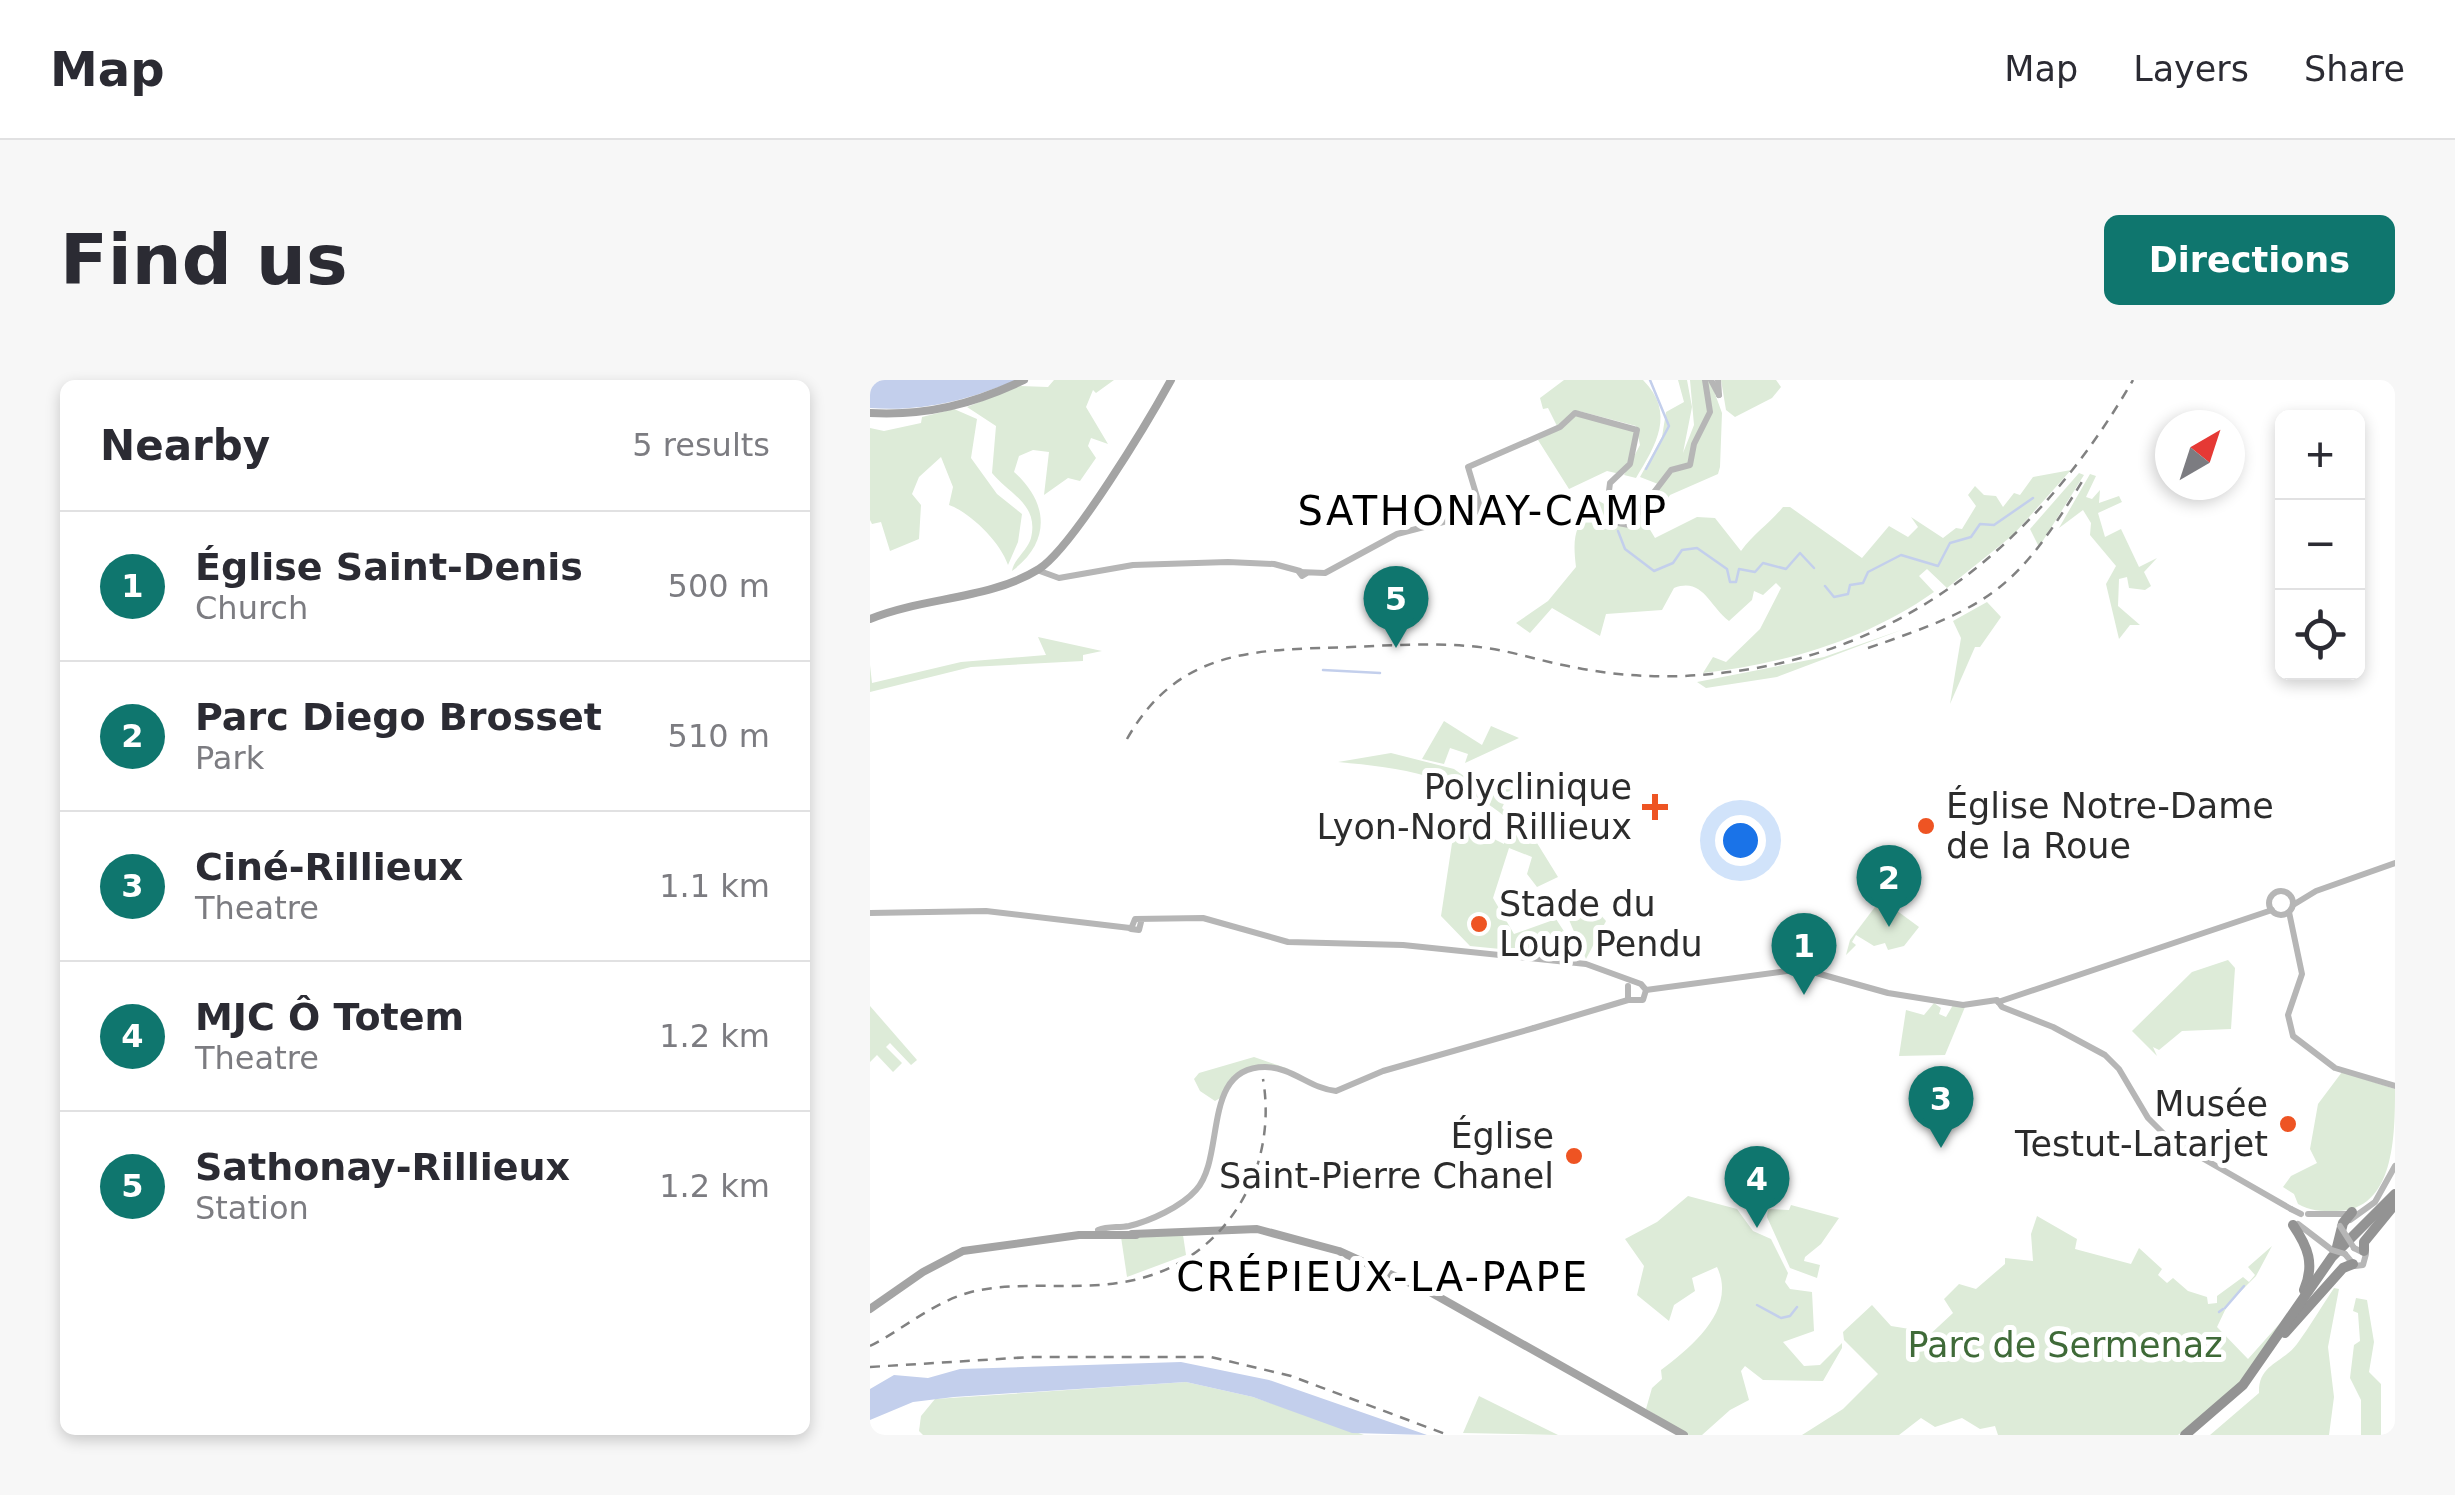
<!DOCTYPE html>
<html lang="en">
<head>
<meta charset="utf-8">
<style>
	body { margin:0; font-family:"DejaVu Sans",sans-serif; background:#f7f7f7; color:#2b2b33 }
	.controls { position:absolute; right:30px; top:30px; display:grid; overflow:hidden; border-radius:15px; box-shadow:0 5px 15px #0003 }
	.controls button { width:90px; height:90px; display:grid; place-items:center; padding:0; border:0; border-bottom:2px solid #e1e1e2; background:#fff; color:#2b2b33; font:50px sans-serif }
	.compass { position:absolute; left:1285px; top:30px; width:90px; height:90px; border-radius:50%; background:#fff; box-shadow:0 5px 15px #0003; rotate:39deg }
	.you { position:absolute; left:870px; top:460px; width:35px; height:35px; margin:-25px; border:8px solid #fff; border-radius:50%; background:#1a73e8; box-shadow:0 0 0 15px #1a73e833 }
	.badge { display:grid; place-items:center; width:65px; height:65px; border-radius:50%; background:#0f766e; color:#fff; font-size:32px; font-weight:700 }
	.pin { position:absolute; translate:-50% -82px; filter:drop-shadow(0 2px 5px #0008) }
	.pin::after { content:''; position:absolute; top:52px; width:35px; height:30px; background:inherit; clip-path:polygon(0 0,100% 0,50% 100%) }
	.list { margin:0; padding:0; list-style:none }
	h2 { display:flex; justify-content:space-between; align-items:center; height:130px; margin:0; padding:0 40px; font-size:42px }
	h2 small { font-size:32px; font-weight:400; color:#7c7c81 }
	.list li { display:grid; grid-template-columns:65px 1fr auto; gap:30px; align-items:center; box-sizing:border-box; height:150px; padding:0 40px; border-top:2px solid #e1e1e2 }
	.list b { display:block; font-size:38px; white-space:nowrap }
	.list p { margin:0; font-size:32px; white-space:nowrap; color:#7c7c81 }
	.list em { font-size:32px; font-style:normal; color:#7c7c81 }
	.icon { flex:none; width:55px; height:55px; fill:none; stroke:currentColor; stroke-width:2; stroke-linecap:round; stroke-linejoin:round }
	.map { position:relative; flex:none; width:1525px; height:1055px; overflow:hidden; border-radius:15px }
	header { display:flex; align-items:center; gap:60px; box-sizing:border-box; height:140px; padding:0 50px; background:#fff; border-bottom:2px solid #e1e1e2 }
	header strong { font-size:48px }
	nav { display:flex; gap:55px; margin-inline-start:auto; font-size:35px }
	.intro { display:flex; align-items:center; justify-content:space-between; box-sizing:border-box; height:240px; padding:0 60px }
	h1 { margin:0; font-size:70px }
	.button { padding:25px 45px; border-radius:15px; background:#0f766e; color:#fff; font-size:35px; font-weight:700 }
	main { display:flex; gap:60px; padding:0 60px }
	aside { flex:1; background:#fff; border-radius:15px; box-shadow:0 5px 15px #0003 }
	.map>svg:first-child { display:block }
</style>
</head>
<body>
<header>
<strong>Map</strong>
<nav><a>Map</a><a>Layers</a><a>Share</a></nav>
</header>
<div class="intro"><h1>Find us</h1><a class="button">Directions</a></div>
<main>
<aside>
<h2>Nearby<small>5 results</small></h2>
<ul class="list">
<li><span class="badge">1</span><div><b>Église Saint-Denis</b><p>Church</p></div><em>500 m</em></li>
<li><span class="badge">2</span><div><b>Parc Diego Brosset</b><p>Park</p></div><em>510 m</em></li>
<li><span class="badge">3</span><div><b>Ciné-Rillieux</b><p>Theatre</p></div><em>1.1 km</em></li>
<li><span class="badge">4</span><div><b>MJC Ô Totem</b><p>Theatre</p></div><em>1.2 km</em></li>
<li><span class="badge">5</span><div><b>Sathonay-Rillieux</b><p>Station</p></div><em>1.2 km</em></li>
</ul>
</aside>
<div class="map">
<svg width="1525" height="1055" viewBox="0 0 1525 1055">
	<rect width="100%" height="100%" fill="#fff"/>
	<!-- green -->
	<g fill="#ddebd8">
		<path d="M184,0H244L226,13L223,10L216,27L238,64L221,58L218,66L226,78L210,101L198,98L174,115L179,72L163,70L149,76L144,92C179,123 181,162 142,191C143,180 158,170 161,158C169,124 140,115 122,93L126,46L97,27L150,6L178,7Z"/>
		<path d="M694,0H773C806,33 786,65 766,98L754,95L770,65L766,46L709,31L687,46L678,28L673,29L670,18Z"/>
		<path d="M808,0H817L822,27L813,73L824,45L820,0H840L852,33L850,87L848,94L800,115L779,148L785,158L827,137L845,138L871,171C884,153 899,144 913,127H920L992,178L1019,146L1038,157L1048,147L1041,137L1073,158L1086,148L1092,149L1106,126L1098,115L1105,106L1114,115L1126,116L1133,127L1144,113L1150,115L1163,97L1201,90L1143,155L1077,208L1057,189L1049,196L1064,212C996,260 914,284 833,293L843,277L856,282L890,249L911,208L906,203L893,215L884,211L882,220L859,241C839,226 833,197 804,208L792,230L736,234L730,256L682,228L660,253L646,243L678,221L706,187C702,155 705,143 729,121L750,133L759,112L775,118L788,104L770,97L792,57L796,32L814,22Z"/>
		<polygon points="851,0 906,0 911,7 902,18 865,37 856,30"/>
		<path d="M84,29L107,39L101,78L127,114L152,134L148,162L138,185C130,161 99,132 79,125L83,107L71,77L49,97L42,114L51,125L49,159L20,171L11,142L2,144L0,140V48L14,51L51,43L52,37Z"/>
		<polygon points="702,35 766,50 761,77 750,94 737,91 699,109 668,60 691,48"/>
		<polygon points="1209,93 1214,95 1169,167 1160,149"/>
		<polygon points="1220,94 1226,96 1216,117 1222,119 1230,110 1229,123 1249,116 1252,122 1228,133 1235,157 1251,149 1269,187 1287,178 1274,192 1281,206 1275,210 1259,208 1257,197 1249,199 1248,226 1270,245 1260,245 1249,259 1236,204 1246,186 1220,155 1221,143 1213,130 1189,148"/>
		<polygon points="1117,222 1131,237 1110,267 1105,267 1080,324 1091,258 1083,241"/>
		<polygon points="1034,249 907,297 836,308 827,302 954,277"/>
		<polygon points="168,257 232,271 213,275 213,281 101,287 0,312 0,285 2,303 91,282 176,275"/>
		<polygon points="574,341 612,365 621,346 649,358 595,383 598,374 580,368 574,384 552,379"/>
		<path d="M521,373L584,389L615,411L640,409L645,400L632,428L667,463L688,497L667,507L657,494L662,477L639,468L623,518L644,554L686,539L697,556L690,575L600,566L571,536L584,450L610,452L634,464L638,439C586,395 532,388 468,382Z"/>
		<polygon points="1011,519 1049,547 1034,566 1018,570 1015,563 1004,566 986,555 982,562 986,565 976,575 980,560"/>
		<polygon points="720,523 736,541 716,579 696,533"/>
		<polygon points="1358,580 1365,588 1361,649 1312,651 1289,670 1283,667 1287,676 1262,651 1322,592"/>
		<polygon points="1064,623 1071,628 1069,634 1076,637 1083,625 1095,627 1075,675 1029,676 1036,630 1054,635"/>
		<polygon points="0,626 47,680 41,685 20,663 16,667 32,683 23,692 7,675 0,682"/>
		<polygon points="384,677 419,689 394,685 361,699 352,717 345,721 330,711 324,699 329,693"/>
		<path d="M1472,692L1525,709C1525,755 1525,832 1465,831C1451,831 1440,831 1428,824L1424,814L1413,807L1421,796L1447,783L1440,769L1448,724Z"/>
		<path d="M818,816L867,829L883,851L901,859L918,893L915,902L920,909L942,912L944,951L913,962L934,986L950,985L972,963V968L953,1001L893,1000L875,986L871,991L879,1020L860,1030L832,1055H819L776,1029L782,1008L792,999L791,990C823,966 867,929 847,887L822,898L825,911L804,925L799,941L767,915L774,886L755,859L787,842Z"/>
		<polygon points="921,825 969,838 951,864 935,877 934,881 950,885 947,898 920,888 897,837 898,829 919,830"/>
		<polygon points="1167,836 1207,859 1205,869 1261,884 1269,868 1292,889 1288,895 1297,903 1303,898 1318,911 1337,917 1338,924 1347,923 1347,916 1373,897 1379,902 1385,895 1378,887 1402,866 1386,896 1358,924 1347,947 1378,979 1411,942 1370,1003 1308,1055 1128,1055 1125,1046 1110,1049 1092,1038 1065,1047 1051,1038 1029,1055 932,1055 973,1029 1008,994 974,960 973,952 1002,925 1021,946 1046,950 1055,959 1083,933 1074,919 1089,904 1106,909 1135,884 1135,878 1163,881 1161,854"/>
		<polygon points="313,855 316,875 257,897 251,857"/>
		<path d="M1464,908L1469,909L1458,967L1464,1017L1459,1055H1340L1389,1013C1388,984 1413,983 1427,964C1440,946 1452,926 1464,908Z"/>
		<polygon points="1486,918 1497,920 1504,962 1499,992 1511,1004 1511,1055 1491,1055 1491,1020 1480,998 1484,965 1490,961 1488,933 1483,931"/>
		<polygon points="316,1002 383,1017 494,1055 53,1055 49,1051 51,1036 65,1019"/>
		<polygon points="609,1016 688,1055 593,1053"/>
	</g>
	<!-- water -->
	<g fill="#c3cfec">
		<path d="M0,0H147C97,20 54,32 0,28Z"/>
		<polygon points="311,982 399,1000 557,1055 482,1053 383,1017 316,1002 84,1017 43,1022 0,1040 0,1009 24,995 58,998 90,989"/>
	</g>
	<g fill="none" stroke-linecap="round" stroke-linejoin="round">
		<!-- stream -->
		<g stroke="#c3cfec" stroke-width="2.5">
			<polyline points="776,89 799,46 780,0"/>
			<polyline points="748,151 755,169 784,191 803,183 812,170 827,168 857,189 860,202 866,202 869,189 885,192 893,183 916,189 930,173 944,188"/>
			<polyline points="955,206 964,217 978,214 980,205 993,203 998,192 1031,175 1068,186 1080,163 1101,157 1110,144 1124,145 1163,118"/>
			<polyline points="453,290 510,293"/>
			<polyline points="887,925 911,938 920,936 927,927"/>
			<polyline points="1355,928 1374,906"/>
			<polyline points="1349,932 1353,929"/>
		</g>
		<!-- secondary -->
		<g stroke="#b6b6b6" stroke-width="6">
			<polyline points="841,0 849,15"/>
			<polyline points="848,0 849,15"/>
			<polyline points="744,115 743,142 759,145 801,90 820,85 824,64 840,32 835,0"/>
			<polyline points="167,190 189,198 263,185 358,182 404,184 430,191"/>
			<polyline points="437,193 432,196 429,192 455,193 527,154 604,134 610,127 598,87 690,47 705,33 767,50 760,84 740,103 739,111"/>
			<circle cx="1411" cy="523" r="12"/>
			<polyline points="1423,525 1446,511 1525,483"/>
			<polyline points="1419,532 1432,594 1418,635 1423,656 1465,688 1525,706"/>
			<polyline points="0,533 116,531 260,548"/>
			<polyline points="271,542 269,550 261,549 265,539 333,538 418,562 533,565 716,584 771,604 776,610 773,620 758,620 758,606"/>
			<polyline points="776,610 932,589 1018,613 1093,625 1127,620 1132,627 1183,647 1235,675 1249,689 1278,738 1299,759 1421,829"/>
			<polyline points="1128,622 1402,530"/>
			<polyline points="664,648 758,620"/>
			<polyline points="1421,829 1431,834"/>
			<polyline points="1438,834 1476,834"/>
			<polyline points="1480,840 1505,822 1525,786"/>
			<polyline points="1428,844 1462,870"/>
			<path d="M228,850C238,846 248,848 259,846C280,841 311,827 326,810C356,777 331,687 395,687C422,687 441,709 466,711L513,691L664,648"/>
			<polyline points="1475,874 1485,886 1493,885 1496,874 1484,868"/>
		</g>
		<!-- primary -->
		<g stroke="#a4a4a4" stroke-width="8">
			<path d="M0,33C57,36 103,24 154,0"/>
			<path d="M0,239C53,217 119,220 169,189C203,167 279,40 301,0"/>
			<polyline points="262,854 387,849 469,871 560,912 814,1055"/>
			<polyline points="0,929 53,892 93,871 209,855 266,855"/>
		</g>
		<!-- highway -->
		<g stroke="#939393" stroke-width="10">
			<path d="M1423,845C1438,867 1445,884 1434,910"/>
			<polyline points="1467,867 1473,843 1482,832"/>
			<polyline points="1494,871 1494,862 1525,824"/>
			<polyline points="1415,953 1473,888 1483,884"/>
			<polyline points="1315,1055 1373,1005 1462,877 1525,814"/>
		</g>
		<!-- rail -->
		<g stroke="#818181" stroke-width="2.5" stroke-dasharray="10 8" stroke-linecap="butt">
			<path d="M998,268C1124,225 1147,209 1216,95"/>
			<path d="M257,359C309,267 388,270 481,267C526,265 572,262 617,268C644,272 671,281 698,286C745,296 793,299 841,294C1033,277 1169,162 1263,0"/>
			<path d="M0,966C34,949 63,922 101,912C151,900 204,911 254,902C352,886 409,793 393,699"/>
			<polyline points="0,987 160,977 341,977 421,996 578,1055"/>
		</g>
		<!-- secondary-bridge -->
		<g stroke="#b6b6b6" stroke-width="6">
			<polyline points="1470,846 1484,868"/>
			<polyline points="1462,870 1475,874"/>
		</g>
	</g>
	<!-- markers -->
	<g fill="#ee5423" stroke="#fff" stroke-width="4">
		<path d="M780 412h10v10h10v10h-10v10h-10v-10h-10v-10h10z"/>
		<circle cx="1056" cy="446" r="10"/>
		<circle cx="609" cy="544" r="10"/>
		<circle cx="1418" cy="744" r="10"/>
		<circle cx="704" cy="776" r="10"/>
	</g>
	<g text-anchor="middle" stroke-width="10" stroke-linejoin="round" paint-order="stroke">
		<!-- poi labels -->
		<g font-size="35" fill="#2c2c2c" stroke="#fff" text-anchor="end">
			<text x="762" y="419">Polyclinique<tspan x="762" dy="40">Lyon-Nord Rillieux</tspan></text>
			<text x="1076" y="438" text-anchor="start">Église Notre-Dame<tspan x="1076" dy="40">de la Roue</tspan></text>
			<text x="629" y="536" text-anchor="start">Stade du<tspan x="629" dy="40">Loup Pendu</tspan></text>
			<text x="1398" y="736">Musée<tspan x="1398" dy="40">Testut-Latarjet</tspan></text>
			<text x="684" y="768">Église<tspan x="684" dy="40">Saint-Pierre Chanel</tspan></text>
		</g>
		<!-- park labels -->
		<g font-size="35" fill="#3f6a38" stroke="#fff">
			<text x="1195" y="977">Parc de Sermenaz</text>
		</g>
		<!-- quarter labels -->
		<g font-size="40" letter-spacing="2.5" fill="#000" stroke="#fff">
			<text x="613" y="145">SATHONAY-CAMP</text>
			<text x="513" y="911">CRÉPIEUX-LA-PAPE</text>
		</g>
	</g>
</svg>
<div class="controls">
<button>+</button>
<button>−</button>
<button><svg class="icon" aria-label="locate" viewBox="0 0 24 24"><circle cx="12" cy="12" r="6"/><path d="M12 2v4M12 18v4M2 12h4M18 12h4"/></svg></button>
</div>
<svg class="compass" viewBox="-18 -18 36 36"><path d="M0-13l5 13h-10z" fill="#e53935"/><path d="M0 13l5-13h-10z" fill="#7c7c81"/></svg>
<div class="you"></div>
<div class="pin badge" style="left:934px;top:615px">1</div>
<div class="pin badge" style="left:1019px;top:547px">2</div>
<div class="pin badge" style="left:1071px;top:768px">3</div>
<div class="pin badge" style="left:887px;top:848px">4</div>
<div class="pin badge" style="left:526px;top:268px">5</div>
</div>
</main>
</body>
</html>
